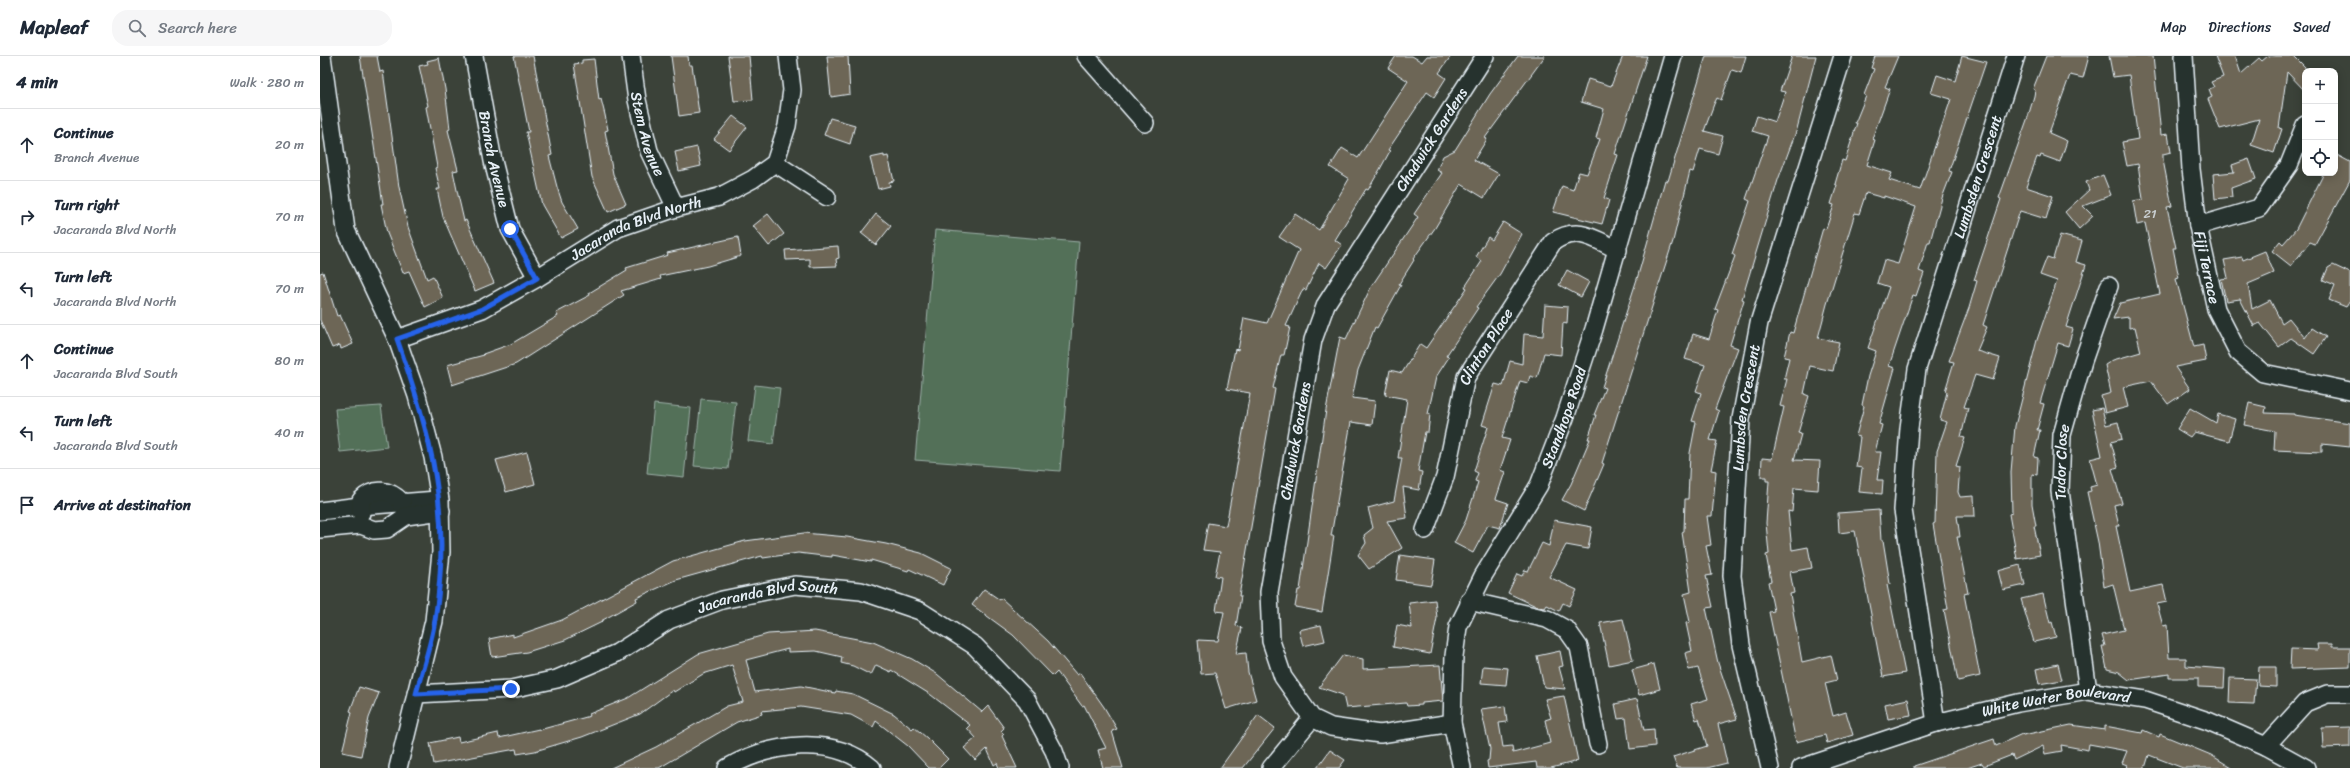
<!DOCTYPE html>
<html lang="en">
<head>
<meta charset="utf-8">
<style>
	body { margin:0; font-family:Sriracha,sans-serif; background:#f6f6f7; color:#1f2937 }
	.controls { position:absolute; right:12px; top:12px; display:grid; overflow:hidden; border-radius:8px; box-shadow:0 2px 10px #0003 }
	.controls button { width:36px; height:36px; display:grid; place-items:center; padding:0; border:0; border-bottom:1px solid #e0e1e3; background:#fff; color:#1f2937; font:20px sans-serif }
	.stop { position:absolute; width:12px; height:12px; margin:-9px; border:3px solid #2563eb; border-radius:50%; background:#fff }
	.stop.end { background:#2563eb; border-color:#fff; box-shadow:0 1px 4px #0008 }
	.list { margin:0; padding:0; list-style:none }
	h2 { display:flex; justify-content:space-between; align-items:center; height:52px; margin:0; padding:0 16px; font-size:17px }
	h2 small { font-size:13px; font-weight:400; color:#747a83 }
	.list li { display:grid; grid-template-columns:26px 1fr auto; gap:12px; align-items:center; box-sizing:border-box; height:72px; padding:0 16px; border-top:1px solid #e0e1e3 }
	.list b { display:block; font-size:15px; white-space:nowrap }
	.list p { margin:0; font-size:13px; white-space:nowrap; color:#747a83 }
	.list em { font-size:13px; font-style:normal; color:#747a83 }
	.icon { flex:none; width:22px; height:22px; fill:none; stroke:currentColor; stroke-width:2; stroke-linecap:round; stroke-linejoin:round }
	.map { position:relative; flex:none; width:2030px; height:712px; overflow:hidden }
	header { display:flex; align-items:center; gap:24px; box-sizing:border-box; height:56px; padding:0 20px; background:#fff; border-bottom:1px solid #e0e1e3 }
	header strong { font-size:19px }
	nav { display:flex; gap:22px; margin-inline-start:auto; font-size:14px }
	.search { width:280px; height:36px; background:#f6f6f7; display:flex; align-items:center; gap:10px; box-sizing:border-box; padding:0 14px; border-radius:16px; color:#747a83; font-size:15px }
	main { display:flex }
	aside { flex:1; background:#fff }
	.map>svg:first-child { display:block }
</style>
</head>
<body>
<header>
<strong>Mapleaf</strong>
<div class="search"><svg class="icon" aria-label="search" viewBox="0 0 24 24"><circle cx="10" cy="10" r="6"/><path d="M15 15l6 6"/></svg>Search here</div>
<nav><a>Map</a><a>Directions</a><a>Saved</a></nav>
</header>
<main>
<aside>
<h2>4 min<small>Walk · 280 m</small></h2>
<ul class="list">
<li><svg class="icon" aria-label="ahead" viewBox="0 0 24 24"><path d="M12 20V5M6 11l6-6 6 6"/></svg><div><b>Continue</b><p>Branch Avenue</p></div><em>20 m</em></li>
<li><svg class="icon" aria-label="right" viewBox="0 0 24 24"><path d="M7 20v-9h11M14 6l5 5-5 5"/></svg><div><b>Turn right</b><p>Jacaranda Blvd North</p></div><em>70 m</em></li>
<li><svg class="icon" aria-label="left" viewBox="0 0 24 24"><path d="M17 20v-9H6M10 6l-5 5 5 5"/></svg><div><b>Turn left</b><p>Jacaranda Blvd North</p></div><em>70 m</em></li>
<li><svg class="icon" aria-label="ahead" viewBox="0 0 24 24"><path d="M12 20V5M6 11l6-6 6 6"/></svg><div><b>Continue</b><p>Jacaranda Blvd South</p></div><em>80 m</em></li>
<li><svg class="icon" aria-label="left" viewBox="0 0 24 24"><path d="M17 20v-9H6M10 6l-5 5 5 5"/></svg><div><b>Turn left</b><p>Jacaranda Blvd South</p></div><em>40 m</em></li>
<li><svg class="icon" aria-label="arrive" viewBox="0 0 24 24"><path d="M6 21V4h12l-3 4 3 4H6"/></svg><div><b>Arrive at destination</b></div></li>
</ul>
</aside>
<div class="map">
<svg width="2030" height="712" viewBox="0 0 2030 712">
	<rect width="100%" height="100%" fill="#3b4239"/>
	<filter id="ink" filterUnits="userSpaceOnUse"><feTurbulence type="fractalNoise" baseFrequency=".025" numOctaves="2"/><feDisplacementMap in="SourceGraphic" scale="8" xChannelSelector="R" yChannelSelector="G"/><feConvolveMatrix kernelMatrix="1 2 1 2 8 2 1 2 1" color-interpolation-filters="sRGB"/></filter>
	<g filter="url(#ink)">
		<!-- green -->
		<g fill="#527058" stroke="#9db0a8">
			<polygon points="615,174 759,186 740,415 595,404"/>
			<polygon points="435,329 460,332 453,388 428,385"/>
			<polygon points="381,343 416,346 408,413 374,410"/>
			<polygon points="334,348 371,352 364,421 327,417"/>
			<polygon points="61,350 67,391 20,396 15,353"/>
		</g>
		<!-- building -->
		<g fill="#6d6656" stroke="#e8f1f8">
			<polygon points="40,0 57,0 60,16 63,15 79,131 88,171 107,223 113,220 123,242 105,251 89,215 83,217 67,177 61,148 63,148"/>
			<polygon points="194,0 213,0 232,99 229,100 237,131 242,146 258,173 241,182 222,149 206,76 209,76"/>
			<polygon points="351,0 368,0 369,9 372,9 379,57 359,60"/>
			<polygon points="408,0 429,0 433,44 414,45"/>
			<polygon points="507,0 528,0 530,38 511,41"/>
			<polygon points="1076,0 1092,0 1102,6 1107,0 1131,0 1119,17 1126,22 1114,41 1107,36 1068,94 1070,95 1059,115 1048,134 1046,133 1015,184 1022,189 1006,212 999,207 986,234 983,233 966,270 970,271 964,299 961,299 953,332 955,333 919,540 921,540 916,570 922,572 916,598 926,597 928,616 936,644 906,653 895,617 881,618 878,584 898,585 904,556 896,555 901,521 895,520 900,496 883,494 888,467 906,470 930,337 907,333 915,293 918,294 924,262 947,267 979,194 959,181 975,158 999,174 1029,123 1010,111 1022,92 1038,102 1088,25 1068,12"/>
			<polygon points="1198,0 1225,0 1165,82 1167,83 1154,104 1179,118 1164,142 1141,128 1115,172 1093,203 1094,204 1079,228 1081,229 1057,272 1055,271 1038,314 1032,342 1055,345 1052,369 1031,366 1011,480 1014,480 1002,556 975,551 978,534 980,534 1006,354 1020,281 1026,283 1051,231 1098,161 1094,158 1122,117 1117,114 1123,100 1135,94 1170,38"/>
			<polygon points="1303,0 1327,0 1295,98 1298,99 1284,142 1289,144 1282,168 1233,156 1242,130 1253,134 1259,116 1267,118 1280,83 1276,82 1284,53 1261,46 1268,23 1291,30"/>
			<polygon points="1386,0 1426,0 1421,17 1412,14 1401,44 1397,42 1394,48 1384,75 1403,80 1398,98 1380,93 1373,116 1370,115 1353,185 1282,407 1284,408 1264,455 1242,444 1251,428 1270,383 1268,383 1276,359 1274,359 1285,332 1282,331 1317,223 1345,124 1348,125"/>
			<polygon points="1472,0 1496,0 1477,73 1458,124 1422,243 1424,244 1410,289 1418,292 1395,353 1399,355 1390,384 1397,385 1391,414 1396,415 1392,460 1387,460 1391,489 1386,490 1392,519 1386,520 1393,551 1386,552 1398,607 1417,663 1398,668 1407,707 1387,712 1357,712 1353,701 1387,690 1379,663 1376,664 1371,648 1388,643 1378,612 1369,614 1365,597 1372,595 1366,567 1370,566 1364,538 1371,536 1362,476 1364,475 1365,443 1368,443 1370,397 1376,366 1372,365 1381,337 1376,335 1385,309 1365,303 1373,278 1389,283 1398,254 1395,253 1415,200 1412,198 1430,145 1426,143 1448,80 1432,75 1437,60 1455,66 1465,36 1460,35"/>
			<polygon points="1555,0 1578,0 1565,31 1570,33 1552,83 1555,84 1547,109 1572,117 1569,124 1600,134 1631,43 1611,37 1617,19 1635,25 1642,0 1666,6 1629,115 1632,116 1622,142 1610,186 1608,186 1599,215 1604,217 1596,240 1593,239 1569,310 1575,312 1559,368 1562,369 1555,396 1561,396 1557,424 1563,424 1562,438 1539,436 1542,412 1536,411 1540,381 1536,380 1544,350 1542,349 1548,320 1556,295 1548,292 1569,231 1557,227 1564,204 1578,208 1596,151 1564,140 1564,142 1546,137 1539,158 1535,157 1507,248 1498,282 1519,286 1513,315 1490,310 1484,338 1489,340 1478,377 1481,378 1474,404 1500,405 1498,434 1474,432 1472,456 1468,455 1472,494 1488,491 1492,512 1470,516 1474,537 1470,538 1482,606 1511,599 1517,624 1505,627 1513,660 1526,656 1533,679 1507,687 1505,679 1476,686 1449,556 1454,555 1448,526 1451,525 1446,499 1449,498 1446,467 1449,425 1446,425 1446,421 1441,421 1442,402 1452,403 1464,351 1460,350 1467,323 1464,323 1469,302 1464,301 1470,276 1473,277 1503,172 1506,173 1514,149 1511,148 1517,129 1515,128 1522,104 1525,105 1537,67 1535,67 1546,40 1544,39 1554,13 1551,12"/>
			<polygon points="1726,0 1769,0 1763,22 1750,19 1729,77 1747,85 1740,106 1721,99 1720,102 1717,101 1706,131 1733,140 1726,163 1700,155 1663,269 1667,271 1657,295 1680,302 1673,324 1655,319 1644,351 1648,352 1641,381 1645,382 1636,410 1640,411 1638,436 1640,441 1654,440 1655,460 1637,460 1640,481 1637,481 1648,537 1644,538 1660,620 1638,625 1624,554 1628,553 1613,468 1615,467 1617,395 1627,366 1620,364 1627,336 1625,335 1634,306 1629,305 1649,252 1657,225 1654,224 1681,143 1679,142 1708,61 1714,40 1715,34 1713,33"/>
			<polygon points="1789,0 1833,0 1841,79 1848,78 1851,96 1843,98 1843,104 1852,150 1847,151 1856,192 1853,192 1859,222 1856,223 1874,291 1883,289 1886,305 1855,311 1870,333 1848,348 1831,325 1803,331 1808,351 1785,357 1781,340 1791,337 1785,309 1793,304 1821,296 1815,271 1809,272 1809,261 1793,263 1800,247 1840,238 1825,167 1817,169 1813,145 1823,143 1818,108 1807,110 1802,86 1818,83 1809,19 1793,21"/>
			<polygon points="1895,0 1915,0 1921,18 1939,2 1942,5 1948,0 1974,0 1985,11 1985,35 1967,16 1959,72 1962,73 1954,97 1931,89 1939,63 1900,73 1888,43 1892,41 1889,33 1894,31 1891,26 1903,21"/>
			<polygon points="119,2 125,33 130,73 128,74 138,114 133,115 138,139 144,165 146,164 174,227 155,235 123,161 117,133 120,133 115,112 117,111 106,51 108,50 99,10 108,8 107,5"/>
			<polygon points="274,3 279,44 281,43 285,59 288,74 285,75 293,118 306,148 288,156 272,121 254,8 262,7 262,4"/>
			<polygon points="413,60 427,71 409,94 394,83"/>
			<polygon points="510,62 535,69 530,88 504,79"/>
			<polygon points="377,91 381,110 359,115 355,96"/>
			<polygon points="2015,98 2030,106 2030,124 1995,188 1990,186 1971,210 1952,195 1960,185 1963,188 1976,173 2004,117 2015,117"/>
			<polygon points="564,99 564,101 568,100 574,125 569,126 570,130 558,133 550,102"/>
			<polygon points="1929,103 1936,123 1911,132 1912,141 1895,143 1893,118 1914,116 1912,109"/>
			<polygon points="1783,119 1791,139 1763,150 1773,160 1759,173 1745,156 1769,134 1766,126"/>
			<polygon points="448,158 464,178 449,190 433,170"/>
			<polygon points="556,158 571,170 556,189 541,177"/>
			<polygon points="1183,166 1202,178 1180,218 1156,251 1158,252 1126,300 1129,301 1116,321 1108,358 1110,358 1108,376 1105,376 1098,415 1102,416 1099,434 1083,431 1087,462 1067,465 1082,492 1049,513 1038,499 1046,487 1044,479 1053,472 1048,452 1074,445 1082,402 1078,402 1087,343 1065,339 1070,314 1082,317 1100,288 1106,292 1147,232 1145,231 1162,205 1156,201 1168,181 1172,184"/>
			<polygon points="1740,179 1762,185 1756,206 1766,209 1746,271 1753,273 1748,290 1738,287 1720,347 1724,348 1717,374 1720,374 1714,401 1718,402 1717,419 1712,418 1712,448 1716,470 1714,470 1720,499 1697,503 1689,458 1692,457 1691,416 1695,370 1717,284 1737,225 1720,219 1727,201 1733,203"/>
			<polygon points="418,181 421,200 388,210 340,220 341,223 301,235 304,239 196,308 132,329 127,309 164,299 163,298 191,288 238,260 236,257 270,239 269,237 307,214 306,212 348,199 347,197"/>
			<polygon points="518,190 519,202 516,203 517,210 490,211 490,203 466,204 465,194"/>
			<polygon points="1945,195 1954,217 1928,228 1932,253 1950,244 1962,267 1969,262 1985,282 1992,272 2006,281 1994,298 1971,282 1959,291 1940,267 1934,270 1920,243 1906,245 1901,223 1908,222 1904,204 1922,201 1923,204"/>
			<polygon points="2013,209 2030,217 2030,245 2026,251 2009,244 2015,229 2003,224 2008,212"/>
			<polygon points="1247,214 1269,226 1261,241 1239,229"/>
			<polygon points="3,216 17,260 20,259 33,288 21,293 20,289 12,292 0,264 0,217"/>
			<polygon points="1225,249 1248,251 1247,268 1243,267 1241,299 1224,297 1217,322 1210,320 1208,327 1200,325 1182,382 1190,384 1180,414 1185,416 1176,443 1188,447 1180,472 1168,469 1153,497 1134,487 1146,464 1158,426 1155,425 1158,417 1154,415 1168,371 1162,369 1175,328 1183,330 1190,305 1202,308 1204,278 1223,280"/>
			<polygon points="1929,347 1946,351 1945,357 1974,358 1974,359 2030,367 2030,391 2002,388 2002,396 1954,394 1955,375 1924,369"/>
			<polygon points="1782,352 1786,369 1798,366 1802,383 1791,386 1798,411 1792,413 1802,447 1794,449 1799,470 1796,470 1810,536 1843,529 1847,546 1837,548 1843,570 1847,569 1849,602 1866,602 1866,610 1905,613 1904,632 1878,631 1878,622 1849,622 1849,618 1809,624 1799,616 1787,613 1782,590 1785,590 1782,579 1804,574 1793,528 1784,531 1778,486 1767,436 1771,435 1770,431 1777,429 1770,403 1782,400 1772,354"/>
			<polygon points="1870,352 1896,367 1898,358 1915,363 1909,385 1874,376 1870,381 1857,373"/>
			<polygon points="207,396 215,428 186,436 176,404"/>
			<polygon points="1559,454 1561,484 1563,484 1570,528 1567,529 1585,617 1563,621 1535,475 1519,477 1518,457"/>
			<polygon points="1234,464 1272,471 1268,493 1246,489 1229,521 1257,534 1249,550 1243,547 1239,555 1227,549 1225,552 1218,551 1188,537 1197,518 1202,520 1205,514 1208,515 1222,487 1229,490"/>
			<polygon points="484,477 527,481 566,488 601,497 631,512 623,529 589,513 588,515 551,504 551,506 512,499 512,501 478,497 443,502 442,500 356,524 316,542 317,545 281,565 282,566 245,584 207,596 172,601 169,583 193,578 193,581 242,564 353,505 425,485"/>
			<polygon points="1080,499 1115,504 1111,529 1076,524"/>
			<polygon points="1700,509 1705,529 1683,534 1678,515"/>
			<polygon points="664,533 680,544 681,542 728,585 757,619 760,617 784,651 797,673 792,675 803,712 783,712 778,694 786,692 764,649 762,650 737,616 733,620 693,579 652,549"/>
			<polygon points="1723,538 1730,567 1732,566 1736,581 1714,586 1701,543"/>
			<polygon points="1115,544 1117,562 1110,598 1073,591 1077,569 1092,572 1089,547"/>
			<polygon points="1303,563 1313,604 1289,609 1280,567"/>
			<polygon points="1001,569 1005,585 983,590 979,574"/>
			<polygon points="495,575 553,586 592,603 617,618 662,656 668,650 684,672 681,675 684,678 682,680 697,712 679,712 677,707 674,709 667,693 655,704 644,692 656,682 647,672 650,669 611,639 571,614 571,616 556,609 551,619 533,610 521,607 522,601 496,595 468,596 468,593 426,604 435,636 481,630 515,637 516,635 533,638 574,658 592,673 594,671 607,682 628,703 619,712 609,712 588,690 556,665 553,671 531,659 481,651 441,655 442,658 417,666 339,712 291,712 336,691 407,650 423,646 412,609 383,618 354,636 353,634 320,658 262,681 215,695 197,698 196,693 114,708 110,687 138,681 139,686 178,677 179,682 219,673 219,674 270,660 269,658 308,642 378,598 448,578"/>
			<polygon points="1997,588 2012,588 2012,591 2030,591 2030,611 1970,613 1971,593 1998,594"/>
			<polygon points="1240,595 1243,610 1239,611 1245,633 1224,631 1217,600"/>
			<polygon points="1023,599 1043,603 1043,613 1120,609 1123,645 1102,647 1102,649 1087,650 1086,647 1026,652 1023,639 999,631"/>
			<polygon points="1334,608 1340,633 1319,639 1312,614"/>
			<polygon points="1738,608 1742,624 1719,628 1716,613"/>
			<polygon points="1163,610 1188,612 1186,629 1161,627"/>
			<polygon points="1939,611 1956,611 1956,631 1938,630"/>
			<polygon points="1910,622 1936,623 1934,648 1909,647"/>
			<polygon points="39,631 59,637 49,662 41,700 22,696 32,656 30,655"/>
			<polygon points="1244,640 1258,705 1231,712 1217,712 1216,706 1168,712 1167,705 1169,704 1170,693 1161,653 1185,650 1187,666 1179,667 1183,691 1192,690 1193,697 1230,687 1225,664 1231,662 1225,643"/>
			<polygon points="1317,643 1324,674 1334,673 1335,690 1310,693 1306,662 1298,663 1295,648"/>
			<polygon points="1588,643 1591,659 1568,663 1565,648"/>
			<polygon points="938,659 955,672 923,712 900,712"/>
			<polygon points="1751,669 1785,674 1785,670 1822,677 1823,674 1839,681 1840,678 1891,699 1912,712 1863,712 1829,699 1825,712 1806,712 1807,709 1802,707 1807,695 1769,688 1768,694 1741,689 1742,695 1725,698 1723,690 1694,704 1692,699 1664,710 1662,707 1647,712 1594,712 1594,710 1674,683 1676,690 1702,678 1703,679"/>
			<polygon points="2030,671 2030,691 2003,692 2002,672"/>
			<polygon points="1010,694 1025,704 1019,712 997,712"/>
		</g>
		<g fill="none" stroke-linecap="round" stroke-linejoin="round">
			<defs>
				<g id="minor">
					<polyline points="2,0 26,174 77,283 97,340 113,401 120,444 121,496 114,565 78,712"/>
					<path id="s1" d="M154,0L173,105L190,173L217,222"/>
					<path id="s2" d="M311,0L317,44L329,95L356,152"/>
					<polyline points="766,0 825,67"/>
					<path id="s3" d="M1864,0L1871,113L1878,170L1896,253L1918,296L1943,317L2030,335"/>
					<polyline points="455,107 507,141"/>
					<polyline points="1878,170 1939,152 1969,109 1985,69"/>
					<path id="s4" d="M77,283L162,253L217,222L298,172L356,152L399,141L433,123L455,107L467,70L472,34L468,0"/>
					<polyline points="0,455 40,450 117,444"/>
					<path d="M41,457V444C54,431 69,433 82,446V449"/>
					<polyline points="0,473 41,469 54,474 67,473 86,460 121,455"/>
					<path id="s5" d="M1105,474L1125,421L1146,321L1233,186C1258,169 1274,183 1298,194"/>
					<polyline points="1149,545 1227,563 1247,574 1259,591 1278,688"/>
					<path id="s6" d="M1768,635L1740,435L1742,379L1763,305L1789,230"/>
					<path id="s7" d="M96,638L191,633L237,623L297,597L349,564L402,544L475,529L541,535L600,555L655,590L707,644L734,695L740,712"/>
					<path id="s8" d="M1132,667L1060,678L1011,671L992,662L963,621L951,585L949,536L993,284L1006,248L1165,0"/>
					<path id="s9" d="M1616,667L1583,454L1589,372L1597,313L1696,0"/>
					<polyline points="1946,690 1985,647 2007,638 2030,638"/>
					<path d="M407,712C450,687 512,678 552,712"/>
					<polyline points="951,712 992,662"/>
					<path id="s10" d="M1142,712L1132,667L1134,600L1138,571L1163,520L1219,429L1245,362L1274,273L1353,0"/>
					<path id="s11" d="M1450,712L1421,589L1412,520L1421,363L1439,267L1523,0"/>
					<path id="s12" d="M1481,712L1616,667L1698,647L1768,635L1825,644L1888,665L1946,690L1986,712"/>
				</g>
			</defs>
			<!-- minor casing -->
			<use href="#minor" stroke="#e8f1f8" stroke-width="20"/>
			<!-- minor -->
			<use href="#minor" stroke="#26332d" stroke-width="17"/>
		</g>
	</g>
	<g fill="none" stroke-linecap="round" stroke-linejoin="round" filter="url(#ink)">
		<!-- route -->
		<path stroke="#2563eb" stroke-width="5" d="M190,173L217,222L162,253L77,283C112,383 132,457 115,564C111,589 102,614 96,638L191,633"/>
	</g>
	<g text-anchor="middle" stroke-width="3" stroke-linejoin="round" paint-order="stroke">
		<!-- number labels -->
		<g font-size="13" fill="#c9ced0">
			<text x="1830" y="162">21</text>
		</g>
		<!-- street labels -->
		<g font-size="15" fill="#e8f1f8" stroke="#26332d">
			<text dy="5" stroke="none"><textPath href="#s2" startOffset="80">Stem Avenue</textPath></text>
			<text dy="5" stroke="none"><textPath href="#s8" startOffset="770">Chadwick Gardens</textPath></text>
			<text dy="5" stroke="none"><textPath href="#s1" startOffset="105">Branch Avenue</textPath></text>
			<text dy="5" stroke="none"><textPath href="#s9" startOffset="559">Lumbsden Crescent</textPath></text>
			<text dy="5" stroke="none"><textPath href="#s4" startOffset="265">Jacaranda Blvd North</textPath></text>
			<text dy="5" stroke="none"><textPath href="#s3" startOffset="213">Fiji Terrace</textPath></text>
			<text dy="5" stroke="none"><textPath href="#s5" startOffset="195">Clinton Place</textPath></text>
			<text dy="5" stroke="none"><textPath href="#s11" startOffset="365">Lumbsden Crescent</textPath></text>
			<text dy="5" stroke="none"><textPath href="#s10" startOffset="378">Standhope Road</textPath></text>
			<text dy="5" stroke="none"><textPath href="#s8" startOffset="434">Chadwick Gardens</textPath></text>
			<text dy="5" stroke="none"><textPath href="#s6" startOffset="231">Tudor Close</textPath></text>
			<text dy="5" stroke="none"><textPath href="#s7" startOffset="372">Jacaranda Blvd South</textPath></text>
			<text dy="5" stroke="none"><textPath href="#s12" startOffset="265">White Water Boulevard</textPath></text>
		</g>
	</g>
</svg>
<div class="controls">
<button>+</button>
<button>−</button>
<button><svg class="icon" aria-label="locate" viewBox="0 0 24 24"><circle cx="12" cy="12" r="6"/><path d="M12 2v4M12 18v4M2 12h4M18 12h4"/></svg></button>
</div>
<div class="stop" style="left:190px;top:173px"></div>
<div class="stop end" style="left:191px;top:633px"></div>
</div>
</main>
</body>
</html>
